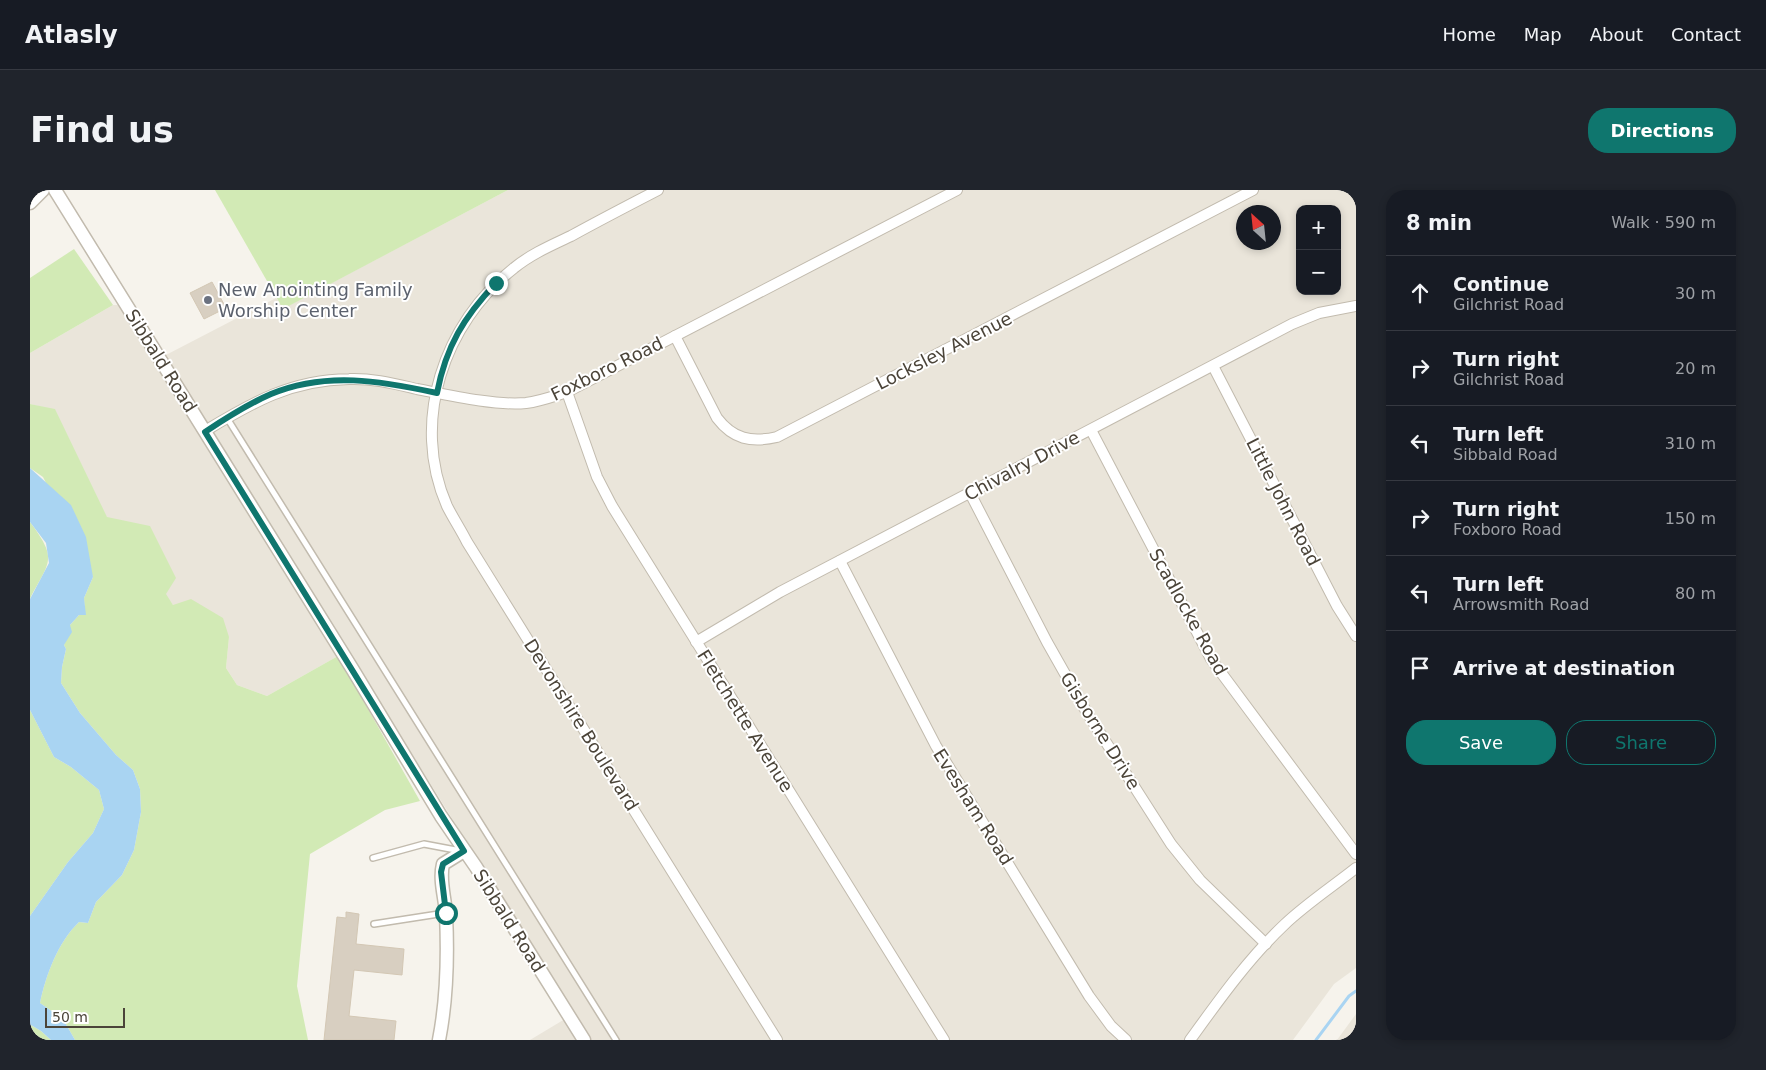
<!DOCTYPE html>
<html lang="en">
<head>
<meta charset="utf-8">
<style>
	body { margin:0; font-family:"DejaVu Sans",sans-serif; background:#20242c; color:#f1f3f6 }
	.controls { position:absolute; right:15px; top:15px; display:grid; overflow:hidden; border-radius:10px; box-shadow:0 2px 8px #0003 }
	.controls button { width:45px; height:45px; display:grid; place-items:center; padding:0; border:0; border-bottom:1px solid #363941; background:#171b24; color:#f1f3f6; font:25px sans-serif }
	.compass { position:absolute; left:1206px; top:15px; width:45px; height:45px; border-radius:50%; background:#171b24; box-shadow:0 2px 8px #0003; rotate:333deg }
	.scale { position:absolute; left:15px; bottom:12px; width:80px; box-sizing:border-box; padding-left:5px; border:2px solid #4b4439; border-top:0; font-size:14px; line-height:18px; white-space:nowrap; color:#4b4439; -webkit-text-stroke:4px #fff; paint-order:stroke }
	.stop { position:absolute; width:15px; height:15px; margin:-11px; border:4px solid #0f766e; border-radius:50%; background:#fff }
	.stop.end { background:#0f766e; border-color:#fff; box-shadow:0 1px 5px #0008 }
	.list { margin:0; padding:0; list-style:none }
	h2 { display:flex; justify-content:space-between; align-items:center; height:65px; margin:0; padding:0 20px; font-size:21px }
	h2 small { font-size:16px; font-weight:400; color:#9ea1a6 }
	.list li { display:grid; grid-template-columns:32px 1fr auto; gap:15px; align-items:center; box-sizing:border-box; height:75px; padding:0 20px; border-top:1px solid #363941 }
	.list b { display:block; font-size:19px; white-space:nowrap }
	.list p { margin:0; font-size:16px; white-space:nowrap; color:#9ea1a6 }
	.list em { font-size:16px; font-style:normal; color:#9ea1a6 }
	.actions { display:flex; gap:10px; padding:15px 20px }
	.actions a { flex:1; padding:11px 0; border:1px solid #0f766e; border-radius:20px; text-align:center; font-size:18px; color:#0f766e }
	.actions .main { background:#0f766e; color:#fff }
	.icon { flex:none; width:28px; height:28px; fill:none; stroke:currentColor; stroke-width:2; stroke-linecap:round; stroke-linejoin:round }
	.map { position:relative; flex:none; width:1326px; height:850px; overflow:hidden; border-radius:20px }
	header { display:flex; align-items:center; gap:30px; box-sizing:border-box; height:70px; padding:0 25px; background:#171b24; border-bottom:1px solid #363941 }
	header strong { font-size:24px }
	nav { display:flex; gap:28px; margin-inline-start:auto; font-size:18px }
	.intro { display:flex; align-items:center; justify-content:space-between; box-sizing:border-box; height:120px; padding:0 30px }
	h1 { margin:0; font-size:35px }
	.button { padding:12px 22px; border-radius:20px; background:#0f766e; color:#fff; font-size:18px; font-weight:700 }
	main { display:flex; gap:30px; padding:0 30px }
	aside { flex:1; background:#171b24; border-radius:20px; box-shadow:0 2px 8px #0003 }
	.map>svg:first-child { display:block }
</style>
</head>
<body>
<header>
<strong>Atlasly</strong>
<nav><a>Home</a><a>Map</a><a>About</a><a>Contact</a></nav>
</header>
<div class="intro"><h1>Find us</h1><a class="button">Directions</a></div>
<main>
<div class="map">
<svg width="1326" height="850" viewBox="0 0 1326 850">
	<rect width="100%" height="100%" fill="#f6f3ec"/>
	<!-- residential -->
	<g fill="#eae5da" fill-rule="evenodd">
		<path d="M478,0H1326V778L1304,794L1263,850H560L134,166L246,108L254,118ZM1270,19H1307V101H1270ZM1214,22H1244V52H1214Z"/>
		<polygon points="83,115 91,115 308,466 237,506 207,495 196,478 199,447 143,415 77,328 25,220 0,214 0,163"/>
		<polygon points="1326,824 1326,850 1307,850"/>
		<polygon points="535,829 549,850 500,850"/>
	</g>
	<!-- green -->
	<g fill="#d2eab5">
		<polygon points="185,0 478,0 253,119"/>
		<polygon points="44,59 83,115 0,163 0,88"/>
		<path d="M0,214L25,219L77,327L120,336L146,388L136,404L143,415L161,409L193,428L199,447L196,478L207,495L237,506L308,466L390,611L355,620L280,664L267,796L278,850H45L33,829L10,813C16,785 28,752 49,732L58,733L66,712L92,685L104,660L111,622L110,599L103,580L86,565L50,523L31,493L32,477L36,459L34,455L40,435L49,425H55L54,408L63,387L13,287L0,278Z"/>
		<path d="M0,332C29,371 19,371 0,409Z"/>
		<polygon points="0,520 24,567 41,577 69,600 74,619 63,643 38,672 0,726"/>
		<polygon points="1,835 11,841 21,850 0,850"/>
	</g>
	<!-- water -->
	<path fill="#a9d4f2" d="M0,278L41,315L56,347L63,387L54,408L56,425H49L40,435L42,442L34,455L36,459L32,477L31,493L50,523L86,565L103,580L110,599L111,622L104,660L92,685L66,712L58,733L49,732C28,752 16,785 10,813L33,829L45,850H21L11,841L1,835L0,839V726L38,672L63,643L74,619L69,600L41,577L24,567L0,520V409L19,373L16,353L0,332Z"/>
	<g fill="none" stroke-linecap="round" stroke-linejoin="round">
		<!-- stream -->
		<polyline stroke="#a9d4f2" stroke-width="3" points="1286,850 1319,806 1326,801"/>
	</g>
	<!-- building -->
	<g fill="#d8cfc1" stroke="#d3c7b4">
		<polygon points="182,92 196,118 174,129 160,103"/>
		<polygon points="316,722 329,724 326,754 374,759 372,785 324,780 319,826 366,831 364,850 294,850 307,727 316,728"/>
	</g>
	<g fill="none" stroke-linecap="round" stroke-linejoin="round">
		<defs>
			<g id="service">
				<polyline points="197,228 586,850"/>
				<polyline points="343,668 394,654 431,661"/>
				<polyline points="344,734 415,723"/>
			</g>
			<g id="minor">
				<path d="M628,0C599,15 570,30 541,46C522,55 501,64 484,78C414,133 380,231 417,316C423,328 431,340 437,352L747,850"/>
				<path d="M645,146L687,228C703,249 721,253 747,247L1223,0"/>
				<polyline points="1183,176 1307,416 1326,446"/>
				<polyline points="537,202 567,287 582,316 914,850"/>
				<polyline points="1061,240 1181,469 1326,664"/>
				<path d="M175,241C223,212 261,190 319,189C342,188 365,194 387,199C418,205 466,216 496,213C511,211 524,206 537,202L927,0"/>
				<polyline points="940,303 1017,452 1056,521 1141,654 1170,690 1236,754"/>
				<polyline points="810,371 906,556 1059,806 1081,836 1096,850"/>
				<polyline points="666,452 750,402 1262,134 1289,123 1326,116"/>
				<path d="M1160,850C1189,810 1218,769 1254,735C1276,714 1302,697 1326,678"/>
			</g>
			<g id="tertiary">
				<polyline points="25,0 323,480 411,626 446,677 554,850"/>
				<polyline points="0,13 13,0"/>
				<path d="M409,850C417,809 418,766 416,724C415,707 409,690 413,674L434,661"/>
			</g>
		</defs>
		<!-- service casing -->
		<use href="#service" stroke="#c2bbae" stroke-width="8"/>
		<!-- minor casing -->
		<use href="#minor" stroke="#c2bbae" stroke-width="12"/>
		<!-- tertiary casing -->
		<use href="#tertiary" stroke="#c2bbae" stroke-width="15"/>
		<!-- service -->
		<use href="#service" stroke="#fff" stroke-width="5"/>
		<!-- minor -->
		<use href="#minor" stroke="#fff" stroke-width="10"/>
		<!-- tertiary -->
		<use href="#tertiary" stroke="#fff" stroke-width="12"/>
	</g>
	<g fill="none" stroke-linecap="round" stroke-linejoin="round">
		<!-- route -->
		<path stroke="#0f766e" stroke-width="6" d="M416,723L411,682L413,674L434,661L175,242C196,228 218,214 241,204C296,181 351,191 407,203C416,156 434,127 466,93"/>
	</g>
	<!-- markers -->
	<circle fill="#6b7280" stroke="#fff" stroke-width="2" cx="178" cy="110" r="5"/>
	<g text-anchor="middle" stroke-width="4" stroke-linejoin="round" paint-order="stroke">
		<!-- worship labels -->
		<g font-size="18" fill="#5b616d" stroke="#fff" text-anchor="start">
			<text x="188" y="106">New Anointing Family<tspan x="188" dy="21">Worship Center</tspan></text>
		</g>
		<!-- street labels -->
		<g font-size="18" fill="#4b4439" stroke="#fff">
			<text transform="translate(914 161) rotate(-27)" y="6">Locksley Avenue</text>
			<text transform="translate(131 171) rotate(58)" y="6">Sibbald Road</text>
			<text transform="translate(577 179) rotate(-26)" y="6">Foxboro Road</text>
			<text transform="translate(992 276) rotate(-28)" y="6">Chivalry Drive</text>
			<text transform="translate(1253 312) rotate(63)" y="6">Little John Road</text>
			<text transform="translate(1158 422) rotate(61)" y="6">Scadlocke Road</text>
			<text transform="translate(715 531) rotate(58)" y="6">Fletchette Avenue</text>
			<text transform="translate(551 535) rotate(58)" y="6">Devonshire Boulevard</text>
			<text transform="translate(1070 541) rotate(58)" y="6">Gisborne Drive</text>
			<text transform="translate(943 617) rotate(58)" y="6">Evesham Road</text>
			<text transform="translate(479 731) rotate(58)" y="6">Sibbald Road</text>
		</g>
	</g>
</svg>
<div class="controls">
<button>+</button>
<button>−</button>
</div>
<svg class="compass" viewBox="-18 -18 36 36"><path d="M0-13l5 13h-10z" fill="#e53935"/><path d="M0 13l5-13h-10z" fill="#9ea1a6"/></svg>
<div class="scale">50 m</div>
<div class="stop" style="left:416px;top:723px"></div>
<div class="stop end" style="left:466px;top:93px"></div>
</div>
<aside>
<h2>8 min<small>Walk · 590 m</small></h2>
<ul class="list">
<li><svg class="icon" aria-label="ahead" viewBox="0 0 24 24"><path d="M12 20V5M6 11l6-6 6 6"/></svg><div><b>Continue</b><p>Gilchrist Road</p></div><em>30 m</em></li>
<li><svg class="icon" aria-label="right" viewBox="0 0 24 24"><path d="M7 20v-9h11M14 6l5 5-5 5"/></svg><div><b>Turn right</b><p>Gilchrist Road</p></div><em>20 m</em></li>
<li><svg class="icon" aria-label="left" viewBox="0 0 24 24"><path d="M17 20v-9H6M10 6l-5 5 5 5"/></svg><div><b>Turn left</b><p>Sibbald Road</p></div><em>310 m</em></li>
<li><svg class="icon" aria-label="right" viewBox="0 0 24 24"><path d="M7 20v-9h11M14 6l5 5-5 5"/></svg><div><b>Turn right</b><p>Foxboro Road</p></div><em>150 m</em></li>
<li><svg class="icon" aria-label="left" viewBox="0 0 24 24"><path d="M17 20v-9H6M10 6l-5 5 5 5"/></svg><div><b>Turn left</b><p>Arrowsmith Road</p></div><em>80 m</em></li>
<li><svg class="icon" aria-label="arrive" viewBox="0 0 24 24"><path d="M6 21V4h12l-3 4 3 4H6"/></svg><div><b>Arrive at destination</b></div></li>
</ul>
<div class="actions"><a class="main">Save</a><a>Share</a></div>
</aside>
</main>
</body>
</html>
